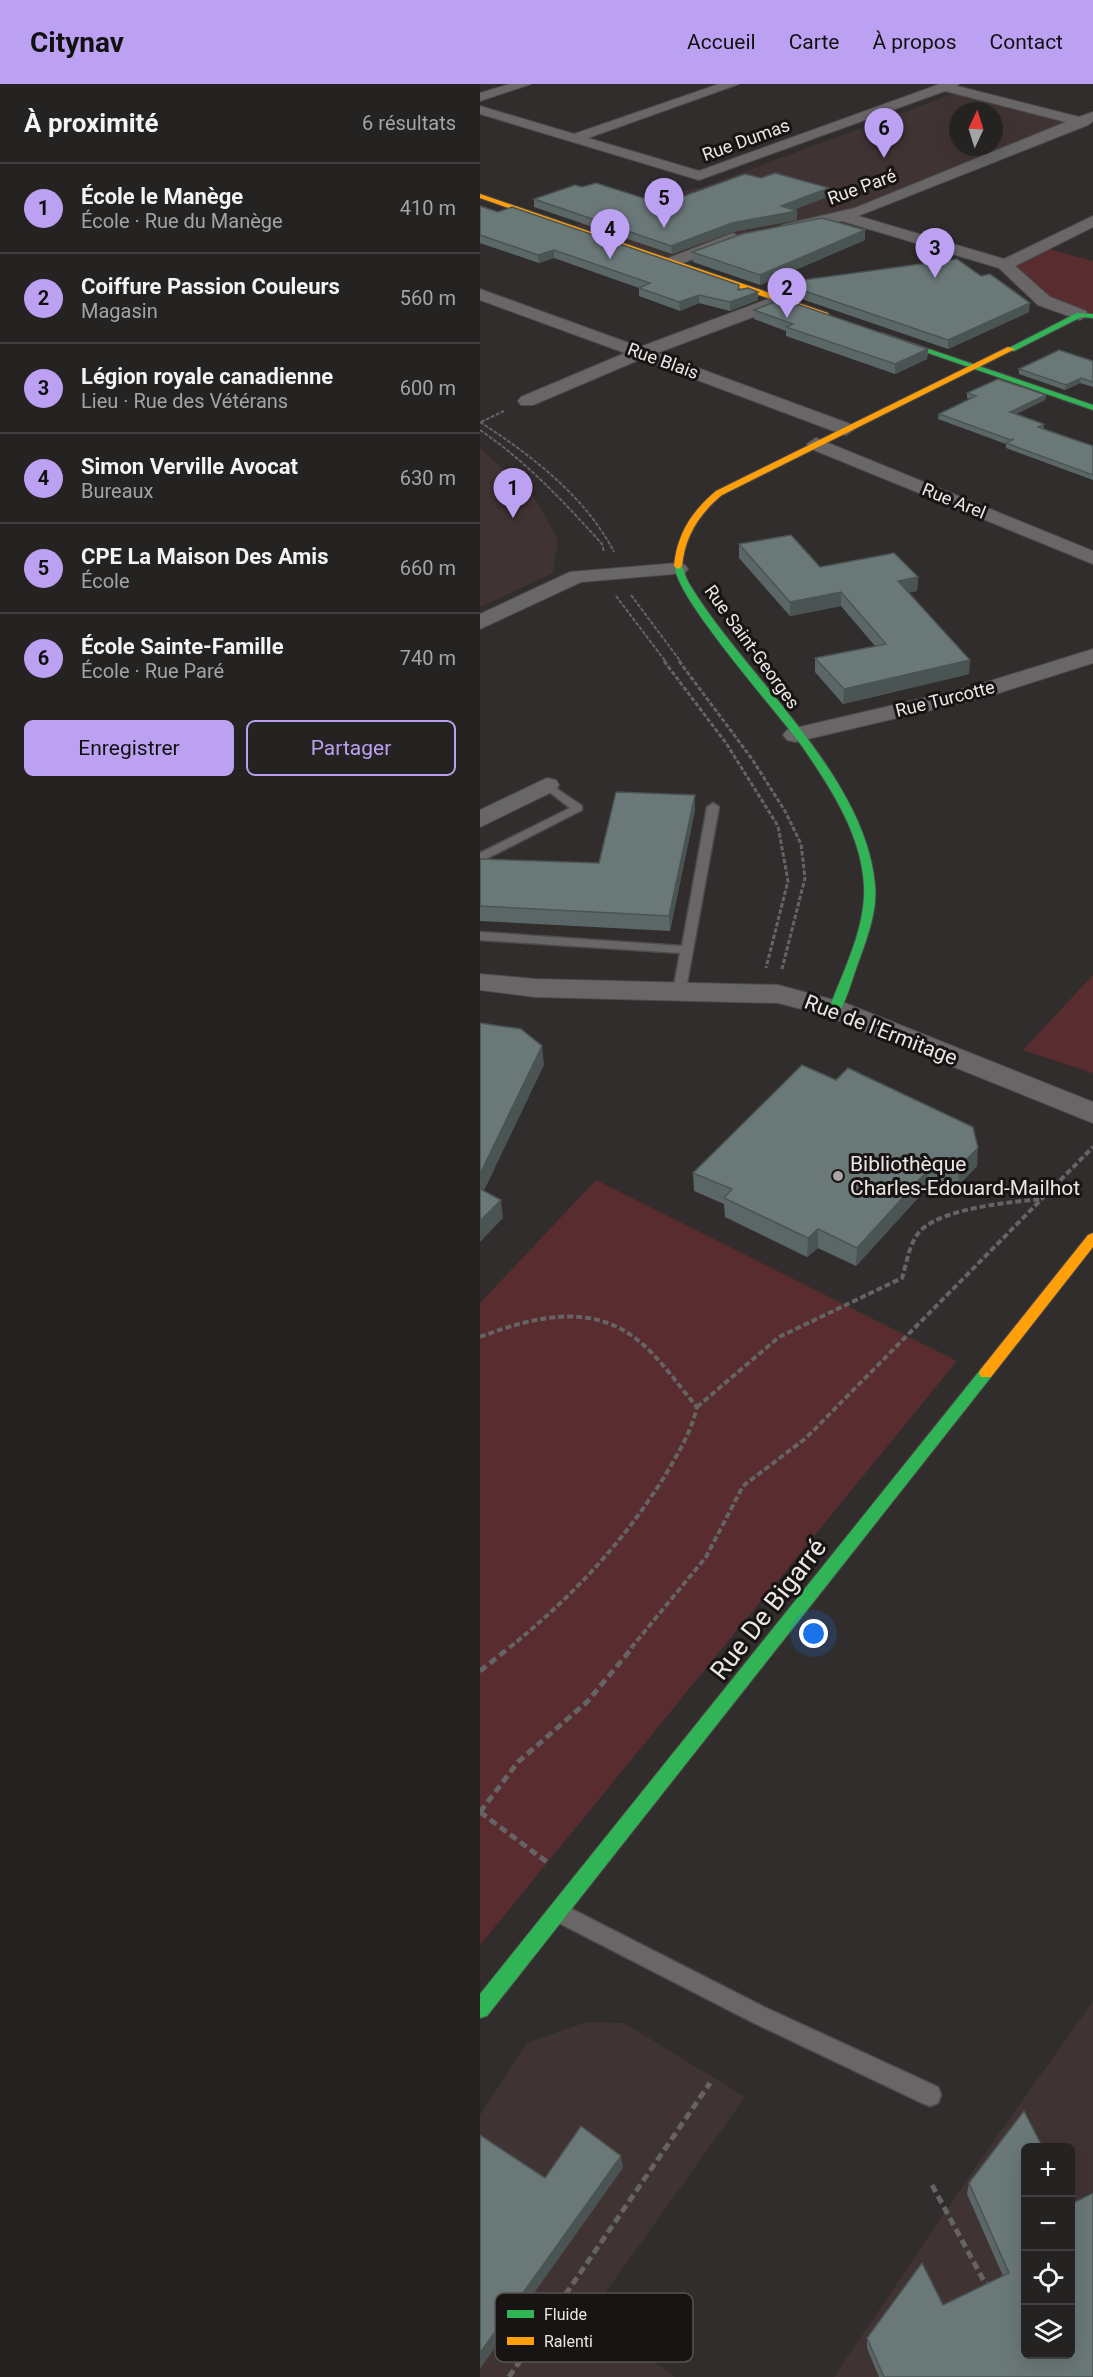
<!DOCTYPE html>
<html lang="fr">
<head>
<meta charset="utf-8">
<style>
	body { margin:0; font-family:Roboto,sans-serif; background:#312f2f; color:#f1f3f6 }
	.controls { position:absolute; right:18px; bottom:18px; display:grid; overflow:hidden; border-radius:9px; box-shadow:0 6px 24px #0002 }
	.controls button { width:54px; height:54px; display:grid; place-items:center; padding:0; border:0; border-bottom:2px solid #423f40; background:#252222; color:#f1f3f6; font:30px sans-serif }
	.compass { position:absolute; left:469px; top:18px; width:54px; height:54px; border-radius:50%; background:#252222; box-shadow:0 6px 24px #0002; rotate:4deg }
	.you { position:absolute; left:334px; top:1550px; width:21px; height:21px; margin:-15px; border:4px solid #fff; border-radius:50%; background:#1a73e8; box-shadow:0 0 0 9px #1a73e833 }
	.badge { display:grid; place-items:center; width:39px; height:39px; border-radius:50%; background:#bca0f2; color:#111; font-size:20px; font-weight:700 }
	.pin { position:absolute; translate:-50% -50px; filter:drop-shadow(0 2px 3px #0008) }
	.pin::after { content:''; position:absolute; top:32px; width:21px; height:18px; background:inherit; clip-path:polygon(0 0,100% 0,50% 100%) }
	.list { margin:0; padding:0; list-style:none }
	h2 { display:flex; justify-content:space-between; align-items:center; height:78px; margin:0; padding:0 24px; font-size:26px }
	h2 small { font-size:20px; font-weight:400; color:#a3a4a5 }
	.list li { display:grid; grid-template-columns:39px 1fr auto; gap:18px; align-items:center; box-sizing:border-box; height:90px; padding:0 24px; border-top:2px solid #423f40 }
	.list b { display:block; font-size:22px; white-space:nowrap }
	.list p { margin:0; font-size:20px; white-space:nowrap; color:#a3a4a5 }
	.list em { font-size:20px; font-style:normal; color:#a3a4a5 }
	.actions { display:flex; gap:12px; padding:18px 24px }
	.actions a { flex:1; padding:14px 0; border:2px solid #bca0f2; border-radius:9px; text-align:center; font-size:21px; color:#bca0f2 }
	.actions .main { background:#bca0f2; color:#111 }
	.icon { flex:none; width:33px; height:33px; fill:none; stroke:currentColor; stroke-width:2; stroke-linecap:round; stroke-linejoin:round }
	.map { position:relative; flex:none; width:613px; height:2293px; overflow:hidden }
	header { display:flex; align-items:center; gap:36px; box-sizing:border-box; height:84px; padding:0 30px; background:#bca0f2; color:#111 }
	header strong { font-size:28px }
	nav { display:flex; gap:33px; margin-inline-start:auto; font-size:21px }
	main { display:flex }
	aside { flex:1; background:#252222 }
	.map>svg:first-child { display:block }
</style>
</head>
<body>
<header>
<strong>Citynav</strong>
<nav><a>Accueil</a><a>Carte</a><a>À propos</a><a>Contact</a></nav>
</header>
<main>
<aside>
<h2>À proximité<small>6 résultats</small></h2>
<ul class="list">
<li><span class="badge">1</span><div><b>École le Manège</b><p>École · Rue du Manège</p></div><em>410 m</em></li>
<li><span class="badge">2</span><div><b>Coiffure Passion Couleurs</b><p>Magasin</p></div><em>560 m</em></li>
<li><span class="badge">3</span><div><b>Légion royale canadienne</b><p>Lieu · Rue des Vétérans</p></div><em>600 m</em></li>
<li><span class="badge">4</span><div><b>Simon Verville Avocat</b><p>Bureaux</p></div><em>630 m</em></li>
<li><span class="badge">5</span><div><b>CPE La Maison Des Amis</b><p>École</p></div><em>660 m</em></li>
<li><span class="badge">6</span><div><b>École Sainte-Famille</b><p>École · Rue Paré</p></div><em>740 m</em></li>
</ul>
<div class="actions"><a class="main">Enregistrer</a><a>Partager</a></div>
</aside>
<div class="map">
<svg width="613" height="2293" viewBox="0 0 613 2293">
	<rect width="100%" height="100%" fill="#312d2d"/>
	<!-- built -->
	<g fill="#403333" fill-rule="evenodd">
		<path d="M481,7L597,37L380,127L192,178L91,143L175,112L223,103ZM478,27H514V63H478Z"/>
		<polygon points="0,364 54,413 78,455 73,489 0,523"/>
		<path d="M613,1917V2293H354L499,2078ZM546,2064H590V2270H546Z"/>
		<polygon points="106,1938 144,1939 265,2013 110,2230 195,2293 0,2293 0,2031 47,1959"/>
	</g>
	<!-- green -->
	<g fill="#592c2f">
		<polygon points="562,163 613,177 613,232 580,225 525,181"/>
		<polygon points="613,891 613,989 543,966"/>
		<polygon points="116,1096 477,1277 0,1861 0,1219"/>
	</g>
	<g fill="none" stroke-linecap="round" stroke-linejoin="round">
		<defs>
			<g id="lane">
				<polygon points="67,698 102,722 102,726 0,778 0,769 90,724 63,703 61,701"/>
				<polygon points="233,719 239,723 205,910 195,910 193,907 200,869 0,856 0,848 202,862 227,723"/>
				<polygon points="80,1819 284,1923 458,2003 461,2011 458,2019 450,2022 442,2019 270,1937 73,1836 70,1829 73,1822"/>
			</g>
			<g id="street">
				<polygon points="30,0 51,0 0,17 0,9"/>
				<polygon points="239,0 259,0 108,54 219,87 460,0 479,0 477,2 599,33 613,28 613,37 608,41 378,132 524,175 613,132 613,143 535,182 570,213 606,227 608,231 600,236 558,221 519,184 362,137 307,149 299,144 302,141 375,124 586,38 465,7 219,96 0,30 0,22 94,50"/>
				<polygon points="253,149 261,154 259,157 198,181 186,181 184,178 186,175"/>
				<polygon points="0,205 160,263 296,212 308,212 310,216 308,220 177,269 373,341 375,345 366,351 359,349 161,275 53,321 41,321 38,317 41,313 145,269 0,216"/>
				<polygon points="336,354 613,467 613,480 329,364 327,360"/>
				<polygon points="198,479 205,481 208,485 205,489 101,498 0,545 0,530 90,488"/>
				<polygon points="613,565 613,579 506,613 315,658 307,656 303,651 307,646 491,603"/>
				<polygon points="67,694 76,696 79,701 76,706 0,743 0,726"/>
				<polygon points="0,890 55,895 298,901 365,919 613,1018 613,1039 345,931 298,919 55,913 0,906"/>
			</g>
			<g id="fast">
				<polygon points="597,229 613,230 613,234 601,233 534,267 527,265"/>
				<polygon points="402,249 613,321 613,326 402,253"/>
				<path d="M195,480H201C204,487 206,495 210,501C265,592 386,692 395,801C398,828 385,860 376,885C371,899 367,915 359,928L355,929L349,925C363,887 386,844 384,802C382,751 350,703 322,662C300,631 190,508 195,480Z"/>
				<polygon points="506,1284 511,1285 513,1289 511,1293 7,1932 0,1934 0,1910 501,1285"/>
			</g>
			<g id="slow">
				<polygon points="0,110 348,229 349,231 342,233 0,114"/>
				<path d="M528,263L535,265L242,411C219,430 205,452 202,482L198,485L194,482C197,450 212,427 236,407Z"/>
				<polygon points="613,1149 613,1163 511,1293 501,1293 499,1289 501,1285 608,1151"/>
			</g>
		</defs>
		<!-- lane casing -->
		<use href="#lane" stroke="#4e4b4b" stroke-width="3"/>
		<!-- street casing -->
		<use href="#street" stroke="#4e4b4b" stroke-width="2"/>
		<!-- fast casing -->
		<use href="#fast" stroke="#4e4b4b" stroke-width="2"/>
		<!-- slow casing -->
		<use href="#slow" stroke="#4e4b4b" stroke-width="2"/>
		<!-- path-far4 -->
		<polyline stroke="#656363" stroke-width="1.5" stroke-dasharray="3 1.5" stroke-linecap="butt" points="162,117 195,108"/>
		<!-- path-far3 -->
		<g stroke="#656363" stroke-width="2" stroke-dasharray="4 1.5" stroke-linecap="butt">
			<path d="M0,338C51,371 106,413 134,468"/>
			<polyline points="1,338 24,327"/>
			<path d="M0,346C47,378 84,418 122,460L124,468"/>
			<polyline points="151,511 201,578"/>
			<polyline points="136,512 186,578"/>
		</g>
		<!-- path-far2 -->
		<g stroke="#656363" stroke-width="3" stroke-dasharray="4.5 2" stroke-linecap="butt">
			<polyline points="184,577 246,659 298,742 308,797 286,884"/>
			<polyline points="199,577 272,675 305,727 321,760 325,794 302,885"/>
		</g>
		<!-- path-far1 -->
		<g stroke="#656363" stroke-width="4" stroke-dasharray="6 3" stroke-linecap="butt">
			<path d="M0,1253C50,1234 108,1218 155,1254C179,1272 197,1300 217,1323C211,1348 199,1368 186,1390C144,1458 91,1514 29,1564"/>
			<path d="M217,1323L299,1253L422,1194C427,1179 429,1158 441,1146C464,1124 531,1118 562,1115"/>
			<polyline points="151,1564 226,1473 263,1402 326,1354 613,1063"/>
		</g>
		<!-- path -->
		<g stroke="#656363" stroke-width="5" stroke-dasharray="8 4.5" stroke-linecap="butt">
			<polyline points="0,1587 30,1563"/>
			<polyline points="0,1728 38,1678 107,1618 153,1563"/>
			<polyline points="0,1728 67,1778"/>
			<polyline points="452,2101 505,2199 511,2202"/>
			<polyline points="29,2293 230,1999"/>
		</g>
		<!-- lane -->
		<use href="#lane" fill="#686666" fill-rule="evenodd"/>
		<!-- street -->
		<use href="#street" fill="#686666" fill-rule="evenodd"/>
		<!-- fast -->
		<use href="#fast" fill="#30b455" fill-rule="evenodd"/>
		<!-- slow -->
		<use href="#slow" fill="#ff9f0a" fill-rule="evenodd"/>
	</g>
	<!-- wall -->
	<g fill="#5b6766">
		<polygon points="102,103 182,120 349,104 349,112 313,126 317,127 317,136 252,148 192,170 54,123 54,115"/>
		<polygon points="0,122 259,205 278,208 278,216 250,227 219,219 200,227 159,212 159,204 74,174 59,179 0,159"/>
		<polygon points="385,156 280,201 213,178 212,168"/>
		<polygon points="301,199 549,228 468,265 301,208"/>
		<polygon points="274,226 448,265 447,275 415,290 306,252 306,247 274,235"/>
		<polygon points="613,277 613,303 600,299 585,306 539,290 539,285"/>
		<polygon points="487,309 566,311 565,316 536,330 564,340 563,345 613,362 613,396 526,364 526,360 458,335 459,330 490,315 487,314"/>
		<polygon points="259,460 340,483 438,493 437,507 429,508 489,590 363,620 335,588 335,574 395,562 361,522 310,532 259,474"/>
		<polygon points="215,711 215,726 190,847 0,837 0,775 119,779"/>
		<polygon points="497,1082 478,1102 447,1104 376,1182 338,1164 327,1173 245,1133 244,1120 214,1107 213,1089"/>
		<polygon points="489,2099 613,2293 399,2293 387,2264 387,2254 463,2221 523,2192 487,2110"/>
	</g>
	<!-- shaded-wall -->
	<g fill="#4a5453">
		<polygon points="349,104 349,112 303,130 317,127 317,136 252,148 192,170 191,162 301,122"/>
		<polygon points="385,146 385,156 280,201 280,191"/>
		<polygon points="74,166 74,174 59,179 58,171"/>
		<polygon points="278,208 278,216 250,227 250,218"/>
		<polygon points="219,211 219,219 200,227 199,218"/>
		<polygon points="550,219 549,228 468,265 468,256"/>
		<polygon points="448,265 447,275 415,290 415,280"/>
		<polygon points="601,294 600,299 585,306 586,301"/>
		<polygon points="566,311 565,316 530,333 530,328"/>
		<polygon points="438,493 437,507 417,511 418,497"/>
		<polygon points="361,508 361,522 310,532 310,518"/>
		<polygon points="490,576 489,590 363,620 364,605"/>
		<polygon points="215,711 215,726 190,847 189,832"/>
		<polygon points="62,962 64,981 0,1115 0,1090"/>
		<polygon points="498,1064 497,1082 478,1102 479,1083"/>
		<polygon points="448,1086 447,1104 376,1182 377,1164"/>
		<polygon points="21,1116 23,1134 0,1158 0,1137"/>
		<polygon points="338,1145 338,1164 327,1173 328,1154"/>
		<polygon points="141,2072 143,2084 0,2285 0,2269"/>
	</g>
	<!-- building -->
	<g fill="#6a7877" stroke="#4a5453" stroke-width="1.5">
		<polygon points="295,89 349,104 301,122 317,127 252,139 191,162 54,115 95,101 102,103 116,99 182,120 265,90 281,94"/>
		<polygon points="0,122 18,128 32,123 259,201 258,206 268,204 278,208 250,218 219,211 199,218 159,204 170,199 74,166 58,171 0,151"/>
		<polygon points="342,134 385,146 280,191 212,168 262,150"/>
		<polygon points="477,175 501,192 510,190 550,219 468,256 301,199"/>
		<polygon points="302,215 448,265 415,280 306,243 313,240 274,226"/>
		<polygon points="579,266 613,277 613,298 601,294 586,301 539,285"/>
		<polygon points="518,295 566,311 530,328 564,340 558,343 613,362 613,391 526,359 534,355 531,356 459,330 496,312 487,309"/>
		<polygon points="311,451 340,483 414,469 438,493 418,497 490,576 364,605 335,574 406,560 361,508 310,518 259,460"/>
		<polygon points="136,708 215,711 189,832 0,822 0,775 119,779"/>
		<polygon points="0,939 41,945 62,962 0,1090"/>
		<polygon points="322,981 356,996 368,984 493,1043 498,1064 479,1083 448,1086 377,1164 338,1145 328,1154 244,1114 252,1105 213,1089"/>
		<polygon points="0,1105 21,1116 0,1137"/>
		<polygon points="544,2027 563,2064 546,2064 546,2271 591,2271 591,2116 593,2119 613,2109 613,2293 404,2293 387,2254 442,2179 463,2221 529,2189 489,2099"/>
		<polygon points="101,2042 141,2072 0,2269 0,2051 65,2094"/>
	</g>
	<!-- markers -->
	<circle fill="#aaa5a5" stroke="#181414" stroke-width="2" cx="358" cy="1092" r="6"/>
	<g text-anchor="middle" stroke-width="6" stroke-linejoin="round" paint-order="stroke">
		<!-- far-street labels -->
		<g font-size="18" fill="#ebe5e5" stroke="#181414">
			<text transform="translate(266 56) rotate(-20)" y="6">Rue Dumas</text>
			<text transform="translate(382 103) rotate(-20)" y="6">Rue Paré</text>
			<text transform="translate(183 277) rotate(20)" y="6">Rue Blais</text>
			<text transform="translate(474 417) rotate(22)" y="6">Rue Arel</text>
			<text transform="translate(272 563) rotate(54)" y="6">Rue Saint-Georges</text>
			<text transform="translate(465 615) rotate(-14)" y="6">Rue Turcotte</text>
		</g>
		<!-- street labels -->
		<g font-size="21" fill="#ebe5e5" stroke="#181414">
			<text transform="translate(401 946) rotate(21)" y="7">Rue de l'Ermitage</text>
		</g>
		<!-- poi labels -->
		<g font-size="21" fill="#ebe5e5" stroke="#181414" text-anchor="start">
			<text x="370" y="1087">Bibliothèque<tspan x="370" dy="24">Charles-Edouard-Mailhot</tspan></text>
		</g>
		<!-- near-street labels -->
		<g font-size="26" fill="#ebe5e5" stroke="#181414">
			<text transform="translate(288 1525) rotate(-52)" y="9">Rue De Bigarré</text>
		</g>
	</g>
	<!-- legend -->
	<rect x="15" y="2209" width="198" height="69" rx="9" fill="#181414" stroke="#575353" stroke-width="1.5"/>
	<rect x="27" y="2226" width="27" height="8" fill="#30b455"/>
	<rect x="27" y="2253" width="27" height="8" fill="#ff9f0a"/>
	<g font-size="16" fill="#ebe5e5">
		<text x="64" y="2236">Fluide</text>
		<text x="64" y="2263">Ralenti</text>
	</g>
</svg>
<div class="controls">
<button>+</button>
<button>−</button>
<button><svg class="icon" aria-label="locate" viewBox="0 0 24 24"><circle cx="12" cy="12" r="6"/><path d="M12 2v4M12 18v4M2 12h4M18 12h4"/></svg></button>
<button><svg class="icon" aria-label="layers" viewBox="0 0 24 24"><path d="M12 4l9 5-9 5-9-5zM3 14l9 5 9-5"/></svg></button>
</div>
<svg class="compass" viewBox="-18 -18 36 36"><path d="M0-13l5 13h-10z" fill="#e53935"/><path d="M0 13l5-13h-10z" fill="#a3a4a5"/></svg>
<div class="you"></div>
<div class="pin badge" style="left:33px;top:434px">1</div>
<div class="pin badge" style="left:307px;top:234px">2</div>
<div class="pin badge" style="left:455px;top:194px">3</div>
<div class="pin badge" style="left:130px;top:175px">4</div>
<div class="pin badge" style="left:184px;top:144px">5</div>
<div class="pin badge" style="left:404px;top:74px">6</div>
</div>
</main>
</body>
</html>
